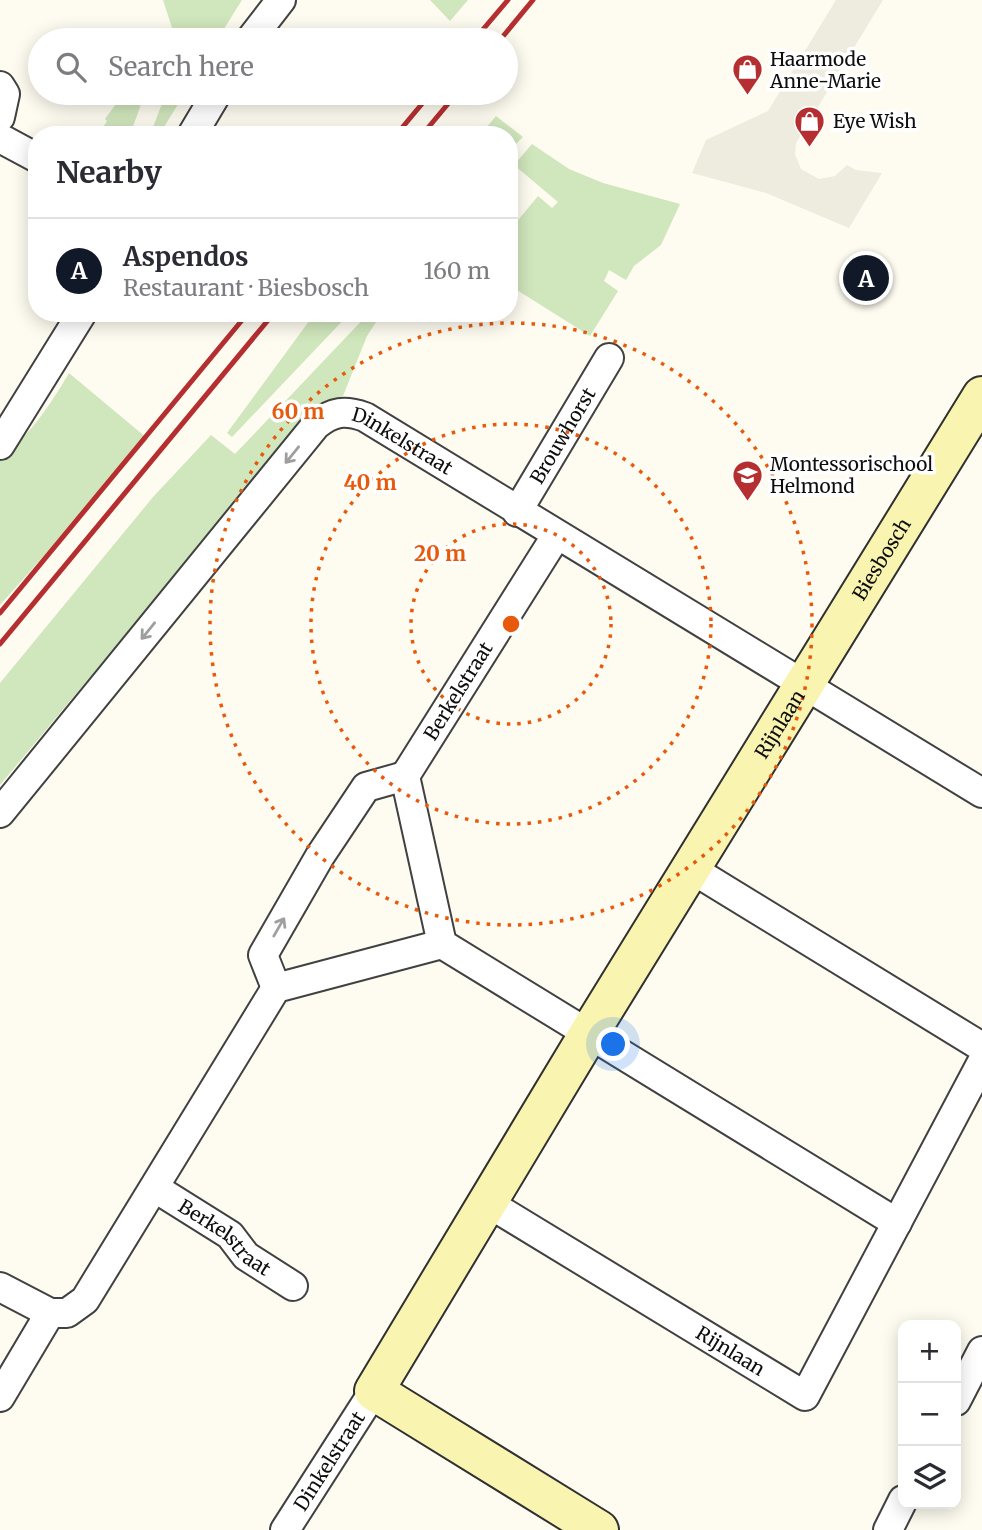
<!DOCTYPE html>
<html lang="en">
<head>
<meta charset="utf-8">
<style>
	body { margin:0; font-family:Merriweather,serif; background:#f7f7f7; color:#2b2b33 }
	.controls { position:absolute; right:21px; bottom:21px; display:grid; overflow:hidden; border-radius:14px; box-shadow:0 4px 18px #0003 }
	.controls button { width:63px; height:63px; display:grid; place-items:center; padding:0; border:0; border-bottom:2px solid #e1e1e2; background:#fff; color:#2b2b33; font:35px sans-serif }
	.you { position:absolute; left:614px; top:1045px; width:24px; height:24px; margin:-18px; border:5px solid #fff; border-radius:50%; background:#1a73e8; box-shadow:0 0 0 10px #1a73e833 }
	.badge { display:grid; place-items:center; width:46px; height:46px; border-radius:50%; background:#111827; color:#fff; font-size:23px; font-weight:700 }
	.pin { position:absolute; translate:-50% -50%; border:4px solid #fff; box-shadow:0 2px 7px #0006 }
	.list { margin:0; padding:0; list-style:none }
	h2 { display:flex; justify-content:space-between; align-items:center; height:91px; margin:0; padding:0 28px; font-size:30px }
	h2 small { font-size:23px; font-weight:400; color:#7c7c81 }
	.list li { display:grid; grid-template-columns:46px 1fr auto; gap:21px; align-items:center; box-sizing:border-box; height:105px; padding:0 28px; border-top:2px solid #e1e1e2 }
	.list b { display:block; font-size:26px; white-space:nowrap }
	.list p { margin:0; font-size:23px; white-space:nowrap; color:#7c7c81 }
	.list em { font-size:23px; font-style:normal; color:#7c7c81 }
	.icon { flex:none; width:38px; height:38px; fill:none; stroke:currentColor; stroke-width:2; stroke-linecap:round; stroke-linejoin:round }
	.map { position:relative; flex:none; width:982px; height:1530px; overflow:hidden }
	.search { position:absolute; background:#fff; box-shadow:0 4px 18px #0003; left:28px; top:28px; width:490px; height:77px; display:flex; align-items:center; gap:18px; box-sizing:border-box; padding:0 24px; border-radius:38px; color:#7c7c81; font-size:26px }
	.panel { position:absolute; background:#fff; box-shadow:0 4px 18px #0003; left:28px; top:126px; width:490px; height:196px; border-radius:28px }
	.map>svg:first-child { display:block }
</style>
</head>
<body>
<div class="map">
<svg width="982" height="1530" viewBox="0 0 982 1530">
	<rect width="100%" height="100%" fill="#fefcf0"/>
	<!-- green -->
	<g fill="#d0e6bc">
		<polygon points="163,0 242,0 217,40 176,40"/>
		<polygon points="430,0 468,0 450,21"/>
		<polygon points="124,93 145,93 130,135 98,135 107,121 105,119"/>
		<polygon points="166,93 185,93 159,135 150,135"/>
		<polygon points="496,116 523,137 509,151 509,135 480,135"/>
		<polygon points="532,144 569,169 603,183 680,204 661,245 634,266 626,280 609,270 604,281 618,291 590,336 509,285 509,231 538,196 552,208 558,202 514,165"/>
		<polygon points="315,313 350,313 232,437 227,433"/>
		<polygon points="369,313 382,313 367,336 343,396 315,407 0,785 0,683 153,497 211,435 235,454"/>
		<path d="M69,373L148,439L0,605V457C31,435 50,405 69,373Z"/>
	</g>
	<!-- plaza -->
	<polygon fill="#eeebdf" points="836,0 883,0 796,143 795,154 801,169 819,179 835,176 847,165 856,170 882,173 849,228 766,193 692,173 706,140 768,111"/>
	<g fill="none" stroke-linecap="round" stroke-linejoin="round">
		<defs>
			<g id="street">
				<polyline points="250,40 281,0"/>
				<polyline points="0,86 5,94 0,117"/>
				<polyline points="192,135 217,93"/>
				<polyline points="0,138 37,158"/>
				<polyline points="0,445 82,313"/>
				<path id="s1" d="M517,512L609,358"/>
				<polyline points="556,536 405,776 442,944 897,1223"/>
				<path id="s2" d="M0,813L316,425C333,411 345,410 365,417L982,793"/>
				<polyline points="693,870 982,1047"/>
				<polyline points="276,988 263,955 320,856 366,787 405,776"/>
				<path id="s3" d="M155,1188L230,1235L246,1256L293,1286"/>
				<path id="s4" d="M488,1203L805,1396L982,1062"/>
				<polyline points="0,1287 50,1313"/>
				<polyline points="0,1397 50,1313 67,1313 85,1300 276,988 442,944"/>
				<polyline points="956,1401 982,1351"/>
				<path id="s5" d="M285,1530L374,1391"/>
				<polyline points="888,1530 903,1500"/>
			</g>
			<g id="secondary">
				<path id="s6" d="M599,1530L374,1391L588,1035L982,396"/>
			</g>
		</defs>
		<!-- street casing -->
		<use href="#street" stroke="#414141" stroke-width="32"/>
		<!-- secondary casing -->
		<use href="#secondary" stroke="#303030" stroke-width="42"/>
		<!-- street -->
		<use href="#street" stroke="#fff" stroke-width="28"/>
		<!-- secondary -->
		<use href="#secondary" stroke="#f9f4b0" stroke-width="38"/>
		<!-- rail -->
		<g stroke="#b52f31" stroke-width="5">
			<polyline points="474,40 508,0"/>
			<polyline points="500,40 533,0"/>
			<polyline points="396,135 431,93"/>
			<polyline points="422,135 457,93"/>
			<polyline points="0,613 248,313"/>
			<polyline points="0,644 274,313"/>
		</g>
	</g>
	<!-- one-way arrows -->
	<defs><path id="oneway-shaft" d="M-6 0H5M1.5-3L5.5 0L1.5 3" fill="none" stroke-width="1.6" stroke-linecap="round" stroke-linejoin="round" transform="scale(1.75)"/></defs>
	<g stroke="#9f9f9f">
		<use href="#oneway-shaft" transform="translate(292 455) rotate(129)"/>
		<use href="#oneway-shaft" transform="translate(148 631) rotate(129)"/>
		<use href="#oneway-shaft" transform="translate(279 927) rotate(-60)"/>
	</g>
	<!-- distance rings -->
	<g fill="none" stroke="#e8590c" stroke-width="3.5" stroke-dasharray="3.5 7">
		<circle cx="511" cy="624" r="100"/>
		<circle cx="511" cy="624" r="200"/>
		<circle cx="511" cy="624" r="301"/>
	</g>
	<!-- icons -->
	<defs>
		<symbol id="shop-pin" viewBox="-11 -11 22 30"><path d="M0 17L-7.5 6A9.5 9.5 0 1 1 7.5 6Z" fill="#b52f31" stroke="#fff"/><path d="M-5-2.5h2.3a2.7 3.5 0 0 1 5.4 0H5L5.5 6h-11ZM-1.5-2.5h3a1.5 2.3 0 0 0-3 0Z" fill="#fff"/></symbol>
		<symbol id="school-pin" viewBox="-11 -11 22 30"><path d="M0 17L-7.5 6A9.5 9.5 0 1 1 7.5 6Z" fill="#b52f31" stroke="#fff"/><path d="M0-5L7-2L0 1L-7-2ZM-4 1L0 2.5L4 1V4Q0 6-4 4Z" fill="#fff"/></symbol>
	</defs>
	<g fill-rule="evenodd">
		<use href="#shop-pin" x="730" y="52" width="35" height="47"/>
		<use href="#shop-pin" x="792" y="104" width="35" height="47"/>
		<use href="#school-pin" x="730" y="458" width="35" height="47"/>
	</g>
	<g text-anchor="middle" stroke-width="7" stroke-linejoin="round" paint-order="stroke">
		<!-- poi labels -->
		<g font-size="19" fill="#0e0e0e" stroke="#fff" text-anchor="start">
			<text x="770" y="66">Haarmode<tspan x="770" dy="22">Anne-Marie</tspan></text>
			<text x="833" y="128">Eye Wish</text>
			<text x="770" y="471">Montessorischool<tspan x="770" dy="22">Helmond</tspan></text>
		</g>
		<!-- street labels -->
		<g font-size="19" fill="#0e0e0e" stroke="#fff">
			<text dy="7" stroke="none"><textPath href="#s1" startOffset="89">Brouwhorst</textPath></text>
			<text dy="7" stroke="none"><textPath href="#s2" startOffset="597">Dinkelstraat</textPath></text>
			<text dy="7" stroke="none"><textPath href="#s6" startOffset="1239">Biesbosch</textPath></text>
			<text transform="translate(458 691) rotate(-58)" y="7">Berkelstraat</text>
			<text dy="7" stroke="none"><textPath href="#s6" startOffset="1045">Rijnlaan</textPath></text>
			<text dy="7" stroke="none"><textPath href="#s3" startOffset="86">Berkelstraat</textPath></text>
			<text dy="7" stroke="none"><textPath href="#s4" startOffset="284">Rijnlaan</textPath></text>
			<text dy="7" stroke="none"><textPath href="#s5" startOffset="82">Dinkelstraat</textPath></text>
		</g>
	</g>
	<circle cx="511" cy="624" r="10" fill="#e8590c" stroke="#fff" stroke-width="3.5"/>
	<g font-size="21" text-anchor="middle" font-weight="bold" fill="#e8590c" stroke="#fff" stroke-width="7" stroke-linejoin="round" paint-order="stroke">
		<text x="298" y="419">60 m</text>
		<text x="370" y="490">40 m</text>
		<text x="440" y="561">20 m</text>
	</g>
</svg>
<div class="controls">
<button>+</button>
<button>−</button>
<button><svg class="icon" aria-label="layers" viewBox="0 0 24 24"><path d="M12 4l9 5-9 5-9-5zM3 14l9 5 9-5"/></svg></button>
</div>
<div class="you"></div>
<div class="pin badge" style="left:866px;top:278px">A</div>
<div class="search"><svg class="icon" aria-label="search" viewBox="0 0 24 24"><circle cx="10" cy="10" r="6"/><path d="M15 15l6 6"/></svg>Search here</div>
<section class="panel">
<h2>Nearby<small></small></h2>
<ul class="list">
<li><span class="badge">A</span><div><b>Aspendos</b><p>Restaurant · Biesbosch</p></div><em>160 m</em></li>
</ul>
</section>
</div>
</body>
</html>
